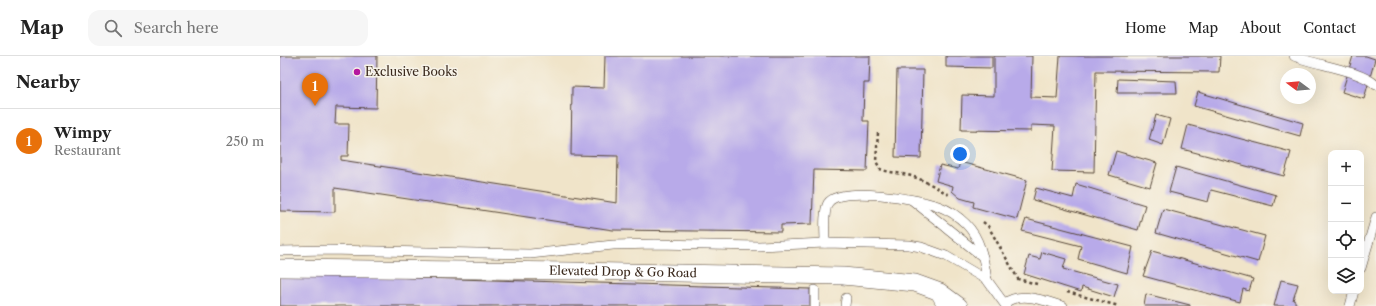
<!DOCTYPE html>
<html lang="en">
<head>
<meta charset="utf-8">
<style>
	body { margin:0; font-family:"Libre Caslon Text",serif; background:#f6f6f6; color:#222 }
	.controls { position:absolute; right:12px; bottom:12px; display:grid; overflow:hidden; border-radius:8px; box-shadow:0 4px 16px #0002 }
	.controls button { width:36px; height:36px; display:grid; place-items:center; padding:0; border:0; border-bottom:1px solid #e0e0e0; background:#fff; color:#222; font:20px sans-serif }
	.compass { position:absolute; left:1000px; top:12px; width:36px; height:36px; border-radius:50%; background:#fff; box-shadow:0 4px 16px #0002; rotate:286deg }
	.you { position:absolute; left:680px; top:98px; width:14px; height:14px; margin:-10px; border:3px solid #fff; border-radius:50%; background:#1a73e8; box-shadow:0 0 0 6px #1a73e833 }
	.badge { display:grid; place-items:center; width:26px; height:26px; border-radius:50%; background:#b5179e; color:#fff; font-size:13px; font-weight:700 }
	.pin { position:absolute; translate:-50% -33px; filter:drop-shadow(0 1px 2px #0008) }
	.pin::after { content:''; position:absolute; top:21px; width:14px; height:12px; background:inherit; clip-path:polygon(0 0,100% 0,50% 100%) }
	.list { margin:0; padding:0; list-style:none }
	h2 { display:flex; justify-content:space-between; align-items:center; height:52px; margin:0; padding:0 16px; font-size:17px }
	h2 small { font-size:13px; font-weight:400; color:#767676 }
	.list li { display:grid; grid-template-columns:26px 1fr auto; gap:12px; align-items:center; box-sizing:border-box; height:64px; padding:0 16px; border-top:1px solid #e0e0e0 }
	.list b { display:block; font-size:15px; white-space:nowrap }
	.list p { margin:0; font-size:13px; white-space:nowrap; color:#767676 }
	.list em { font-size:13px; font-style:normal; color:#767676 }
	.icon { flex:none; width:22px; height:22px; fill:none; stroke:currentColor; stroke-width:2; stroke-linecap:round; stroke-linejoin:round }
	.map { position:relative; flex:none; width:1096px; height:250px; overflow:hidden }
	header { display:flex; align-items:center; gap:24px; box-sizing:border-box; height:56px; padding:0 20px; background:#fff; border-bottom:1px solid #e0e0e0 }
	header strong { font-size:19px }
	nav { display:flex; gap:22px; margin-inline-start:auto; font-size:14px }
	.search { width:280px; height:36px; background:#f6f6f6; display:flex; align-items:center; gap:10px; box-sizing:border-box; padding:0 14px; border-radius:12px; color:#767676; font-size:15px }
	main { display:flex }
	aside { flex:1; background:#fff }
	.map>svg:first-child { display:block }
</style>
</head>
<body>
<header>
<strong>Map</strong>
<div class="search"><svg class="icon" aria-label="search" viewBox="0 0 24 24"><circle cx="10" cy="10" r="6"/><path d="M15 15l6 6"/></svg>Search here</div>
<nav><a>Home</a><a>Map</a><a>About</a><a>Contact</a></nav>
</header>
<main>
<aside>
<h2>Nearby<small></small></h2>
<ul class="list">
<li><span class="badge" style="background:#e8710a">1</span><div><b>Wimpy</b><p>Restaurant</p></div><em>250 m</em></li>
</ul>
</aside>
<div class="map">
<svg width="1096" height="250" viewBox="0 0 1096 250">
	<rect width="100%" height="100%" fill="#f7f3e8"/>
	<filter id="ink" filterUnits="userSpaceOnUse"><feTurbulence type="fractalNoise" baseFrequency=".025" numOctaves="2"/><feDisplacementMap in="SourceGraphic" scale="8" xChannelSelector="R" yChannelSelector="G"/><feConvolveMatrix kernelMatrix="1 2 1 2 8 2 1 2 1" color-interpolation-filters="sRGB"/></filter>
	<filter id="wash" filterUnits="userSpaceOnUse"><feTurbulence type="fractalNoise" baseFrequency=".012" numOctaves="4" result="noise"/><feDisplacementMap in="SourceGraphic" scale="16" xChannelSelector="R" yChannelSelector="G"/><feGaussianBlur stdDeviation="0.9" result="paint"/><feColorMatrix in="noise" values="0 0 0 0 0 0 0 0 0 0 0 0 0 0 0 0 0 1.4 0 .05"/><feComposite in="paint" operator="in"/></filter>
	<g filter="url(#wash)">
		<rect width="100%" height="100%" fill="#f0e4c9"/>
		<g id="blocks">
			<!-- building -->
			<g fill="#b8aae9">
				<polygon points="0,0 97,0 96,52 56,51 55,68 69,68 68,100 61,100 61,104 337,147 338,100 291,99 292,31 324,32 325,0 590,0 589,27 584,27 583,65 589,65 587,115 534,114 532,168 501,169 501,176 333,174 55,132 55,156 0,155"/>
				<polygon points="666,0 712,0 712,12 666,11"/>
				<polygon points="714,0 752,0 751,41 777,42 780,0 940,0 939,16 816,15 814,116 772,115 775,70 751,69 751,75 681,74 682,39 714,40"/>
				<polygon points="1073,0 1086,0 1095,3 1084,43 1062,36"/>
				<polygon points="617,14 643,14 641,102 615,101"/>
				<polygon points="838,23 896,25 897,37 837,37"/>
				<polygon points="918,36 1023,67 1020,80 914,50"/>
				<polygon points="876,59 890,63 883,89 869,84"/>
				<polygon points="908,69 1011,96 1004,120 902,93"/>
				<polygon points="836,95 877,107 870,131 829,119"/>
				<polygon points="680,106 747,124 737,163 693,151 694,146 680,142 672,135 673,130 656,125 660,109 678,113"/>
				<polygon points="896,111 996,139 993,150 931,134 928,146 889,136"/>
				<polygon points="796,128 865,149 858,174 753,144 756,132 793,142"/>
				<polygon points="883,153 985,180 978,206 876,177"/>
				<polygon points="746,163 853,191 847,217 798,203 801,190 742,175"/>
				<polygon points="872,195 973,223 969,235 963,233 960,246 863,220"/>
				<polygon points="762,196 786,203 783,213 838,228 834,241 802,231 801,236 744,218 749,200 760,203"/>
				<polygon points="0,218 530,233 530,250 0,250"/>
				<polygon points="1001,224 1018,228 1013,244 1015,245 1015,247 1017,248 1016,250 994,250"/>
				<polygon points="866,238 910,249 910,250 864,250"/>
			</g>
		</g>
	</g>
	<g filter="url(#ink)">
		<use href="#blocks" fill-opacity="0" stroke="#564638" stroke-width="1"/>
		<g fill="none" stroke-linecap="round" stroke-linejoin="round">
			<defs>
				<g id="service">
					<path d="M1014,0C1035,9 1080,14 1096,29"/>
					<polyline points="632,144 703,201"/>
					<path d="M545,187C545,177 543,156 548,147C560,129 640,143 658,150C669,154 678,160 686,168C701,183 704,204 707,224"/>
					<polyline points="0,195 48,194 250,198 333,189 375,188 479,190 545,187 629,189 641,191 666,200 707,224 726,250"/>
					<polyline points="1081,212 1096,161"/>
					<polyline points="655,237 662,250"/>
					<path d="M725,247C742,235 764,245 783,250"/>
					<polyline points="535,250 535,234"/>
					<polyline points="565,250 566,242"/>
					<polyline points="1070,250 1074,235"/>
				</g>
				<g id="minor">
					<path id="s1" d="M0,212L293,215L563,220L635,227L660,236L679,250"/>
				</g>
			</defs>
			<!-- service casing -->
			<use href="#service" stroke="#564638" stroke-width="10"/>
			<!-- minor casing -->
			<use href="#minor" stroke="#564638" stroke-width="18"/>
			<!-- path -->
			<g stroke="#564638" stroke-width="2.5" stroke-dasharray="3 3" stroke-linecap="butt">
				<path d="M598,77L596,105L600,113C610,117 621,117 631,120C644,124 658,132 669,139"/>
				<polyline points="703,166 708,170 738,223 757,228"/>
				<polyline points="787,236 839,250"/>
			</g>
			<!-- service -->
			<use href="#service" stroke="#fff" stroke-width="9"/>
			<!-- minor -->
			<use href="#minor" stroke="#fff" stroke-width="17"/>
		</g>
	</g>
	<!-- markers -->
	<circle fill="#b5179e" stroke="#f7f3e8" stroke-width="1.5" cx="77" cy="16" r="4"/>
	<g text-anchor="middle" stroke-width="3" stroke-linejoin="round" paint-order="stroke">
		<!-- poi labels -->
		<g font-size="12" fill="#3b2a1e" stroke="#f7f3e8" text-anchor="start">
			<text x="85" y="20">Exclusive Books</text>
		</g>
		<!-- street labels -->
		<g font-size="12" fill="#3b2a1e" stroke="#f7f3e8">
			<text dy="4" stroke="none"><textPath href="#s1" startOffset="343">Elevated Drop &amp; Go Road</textPath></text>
		</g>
	</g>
</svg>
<div class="controls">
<button>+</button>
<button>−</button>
<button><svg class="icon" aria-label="locate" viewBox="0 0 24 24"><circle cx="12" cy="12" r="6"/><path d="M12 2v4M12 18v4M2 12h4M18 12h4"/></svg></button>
<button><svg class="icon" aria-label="layers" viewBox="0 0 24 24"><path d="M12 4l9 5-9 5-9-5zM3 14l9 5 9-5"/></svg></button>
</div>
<svg class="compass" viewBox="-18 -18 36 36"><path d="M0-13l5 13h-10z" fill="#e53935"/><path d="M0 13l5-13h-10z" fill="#767676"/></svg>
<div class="you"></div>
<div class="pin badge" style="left:35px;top:50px;background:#e8710a">1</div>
</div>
</main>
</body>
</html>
